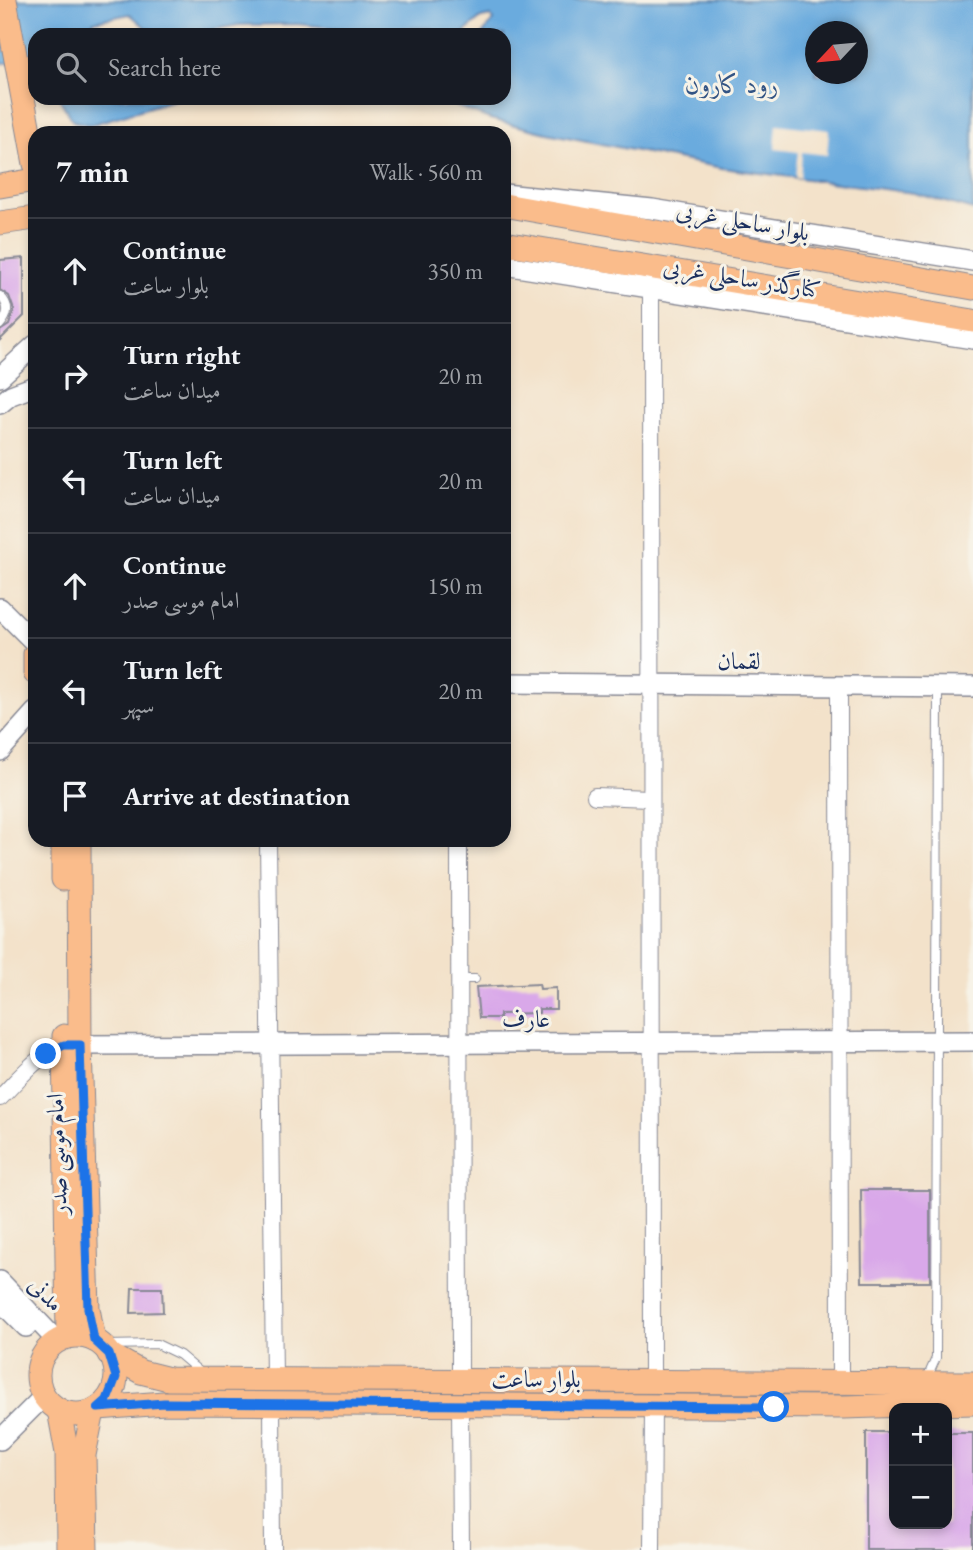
<!DOCTYPE html>
<html lang="en">
<head>
<meta charset="utf-8">
<style>
	body { margin:0; font-family:"EB Garamond",Amiri,serif; background:#20242c; color:#f1f3f6 }
	.controls { position:absolute; right:21px; bottom:21px; display:grid; overflow:hidden; border-radius:14px; box-shadow:0 4px 10px #0003 }
	.controls button { width:63px; height:63px; display:grid; place-items:center; padding:0; border:0; border-bottom:2px solid #363941; background:#171b24; color:#f1f3f6; font:35px sans-serif }
	.compass { position:absolute; left:805px; top:21px; width:63px; height:63px; border-radius:50%; background:#171b24; box-shadow:0 4px 10px #0003; rotate:244deg }
	.stop { position:absolute; width:21px; height:21px; margin:-16px; border:5px solid #1a73e8; border-radius:50%; background:#fff }
	.stop.end { background:#1a73e8; border-color:#fff; box-shadow:0 2px 7px #0008 }
	.list { margin:0; padding:0; list-style:none }
	h2 { display:flex; justify-content:space-between; align-items:center; height:91px; margin:0; padding:0 28px; font-size:30px }
	h2 small { font-size:23px; font-weight:400; color:#9ea1a6 }
	.list li { display:grid; grid-template-columns:46px 1fr auto; gap:21px; align-items:center; box-sizing:border-box; height:105px; padding:0 28px; border-top:2px solid #363941 }
	.list b { display:block; font-size:26px; white-space:nowrap }
	.list p { margin:0; font-size:23px; white-space:nowrap; color:#9ea1a6 }
	.list em { font-size:23px; font-style:normal; color:#9ea1a6 }
	.icon { flex:none; width:38px; height:38px; fill:none; stroke:currentColor; stroke-width:2; stroke-linecap:round; stroke-linejoin:round }
	.map { position:relative; flex:none; width:973px; height:1550px; overflow:hidden }
	.search { position:absolute; background:#171b24; box-shadow:0 4px 10px #0003; left:28px; top:28px; width:483px; height:77px; display:flex; align-items:center; gap:18px; box-sizing:border-box; padding:0 24px; border-radius:21px; color:#9ea1a6; font-size:26px }
	.panel { position:absolute; background:#171b24; box-shadow:0 4px 10px #0003; left:28px; top:126px; width:483px; height:721px; border-radius:21px }
	.map>svg:first-child { display:block }
</style>
</head>
<body>
<div class="map">
<svg width="973" height="1550" viewBox="0 0 973 1550">
	<rect width="100%" height="100%" fill="#f7f3e8"/>
	<filter id="ink" filterUnits="userSpaceOnUse"><feTurbulence type="fractalNoise" baseFrequency=".0143" numOctaves="2"/><feDisplacementMap in="SourceGraphic" scale="14" xChannelSelector="R" yChannelSelector="G"/><feConvolveMatrix kernelMatrix="1 2 1 2 8 2 1 2 1" color-interpolation-filters="sRGB"/></filter>
	<filter id="wash" filterUnits="userSpaceOnUse"><feTurbulence type="fractalNoise" baseFrequency=".00686" numOctaves="4" result="noise"/><feDisplacementMap in="SourceGraphic" scale="28" xChannelSelector="R" yChannelSelector="G"/><feGaussianBlur stdDeviation="1.57" result="paint"/><feColorMatrix in="noise" values="0 0 0 0 0 0 0 0 0 0 0 0 0 0 0 0 0 1.4 0 .05"/><feComposite in="paint" operator="in"/></filter>
	<g filter="url(#wash)">
		<rect width="100%" height="100%" fill="#f3e2ca"/>
		<!-- water -->
		<g fill="#6aabde" stroke="#426d9e" stroke-width="2" fill-rule="evenodd">
			<path d="M0,0H973V210L914,193L722,168L547,133L490,119L435,98H504V35H482L493,20L491,16L481,18L461,35H446L430,28L344,29L297,24L238,25L185,35H164L145,27L130,14L94,21L87,30V35H35V67L24,63H0ZM816,32H858V74H816Z"/>
			<polygon points="59,98 180,98 90,125 73,121"/>
		</g>
		<!-- pier -->
		<polygon fill="#f3e2ca" points="777,124 829,130 827,155 802,152 800,178 795,177 798,152 775,149"/>
		<g id="blocks">
			<!-- building -->
			<g fill="#d9a8e9">
				<polygon points="24,258 24,316 0,340 0,331 9,325 14,310 9,296 0,290 0,260"/>
				<polygon points="539,984 540,989 556,988 556,1009 539,1009 539,1013 500,1014 500,1018 479,1018 476,987"/>
				<polygon points="861,1190 930,1190 930,1282 862,1282"/>
				<polygon points="132,1288 162,1288 163,1312 131,1313"/>
				<polygon points="866,1432 894,1432 894,1524 947,1524 947,1433 973,1433 973,1550 866,1550"/>
			</g>
		</g>
	</g>
	<g filter="url(#ink)">
		<use href="#blocks" fill-opacity="0" stroke="#878894" stroke-width="2"/>
		<g fill="none" stroke-linecap="round" stroke-linejoin="round">
			<defs>
				<g id="service">
					<path d="M0,296C10,305 9,315 0,325"/>
					<polyline points="460,979 475,979"/>
					<polyline points="107,1345 157,1344 180,1355 200,1372"/>
					<polyline points="928,1376 936,1358 938,688"/>
				</g>
				<g id="minor">
					<polyline points="651,288 652,1380"/>
					<polyline points="839,686 840,1380"/>
					<polyline points="595,796 650,798"/>
					<polyline points="268,840 274,1379"/>
					<polyline points="459,840 460,1380"/>
					<path d="M0,1098C20,1078 43,1046 74,1045"/>
					<polyline points="272,1404 273,1550"/>
					<polyline points="460,1405 461,1550"/>
					<polyline points="652,1550 653,1406"/>
				</g>
				<g id="tertiary">
					<polyline points="504,194 652,209 973,261"/>
					<polyline points="504,265 973,339"/>
					<polyline points="0,377 35,345"/>
					<polyline points="0,404 11,395 35,386"/>
					<polyline points="0,608 35,643"/>
					<polyline points="504,683 973,687"/>
					<polyline points="0,751 35,712"/>
					<polyline points="80,1045 973,1041"/>
					<polyline points="0,1281 57,1341"/>
					<polyline points="0,1301 26,1327"/>
					<polyline points="0,1440 44,1396"/>
				</g>
				<g id="primary">
					<polyline points="5,0 35,164"/>
					<polyline points="0,186 35,180"/>
					<polyline points="504,205 973,288"/>
					<polyline points="0,223 35,218"/>
					<polyline points="504,243 973,321"/>
					<polyline points="35,654 35,673"/>
					<polyline points="63,840 63,879"/>
					<polyline points="79,840 80,1045 88,1309 94,1340"/>
					<polyline points="64,1036 68,1337"/>
					<circle cx="77" cy="1375" r="39"/>
					<polyline points="109,1354 141,1372 169,1379 973,1383"/>
					<polyline points="98,1408 164,1403 844,1407 973,1403"/>
					<polyline points="59,1410 67,1453 68,1550"/>
					<polyline points="86,1550 84,1455 93,1411"/>
				</g>
			</defs>
			<!-- service casing -->
			<use href="#service" stroke="#878894" stroke-width="10"/>
			<!-- minor casing -->
			<use href="#minor" stroke="#878894" stroke-width="18"/>
			<!-- tertiary casing -->
			<use href="#tertiary" stroke="#878894" stroke-width="22"/>
			<!-- primary casing -->
			<use href="#primary" stroke="#878894" stroke-width="25"/>
			<!-- service -->
			<use href="#service" stroke="#fff" stroke-width="8"/>
			<!-- minor -->
			<use href="#minor" stroke="#fff" stroke-width="16"/>
			<!-- tertiary -->
			<use href="#tertiary" stroke="#fff" stroke-width="19"/>
			<!-- primary -->
			<use href="#primary" stroke="#fabc8b" stroke-width="23"/>
		</g>
	</g>
	<g fill="none" stroke-linecap="round" stroke-linejoin="round" filter="url(#ink)">
		<!-- route -->
		<polyline stroke="#1a73e8" stroke-width="9" points="46,1054 64,1045 80,1045 88,1309 94,1340 109,1354 116,1377 107,1400 98,1408 164,1403 774,1407"/>
	</g>
	<g text-anchor="middle" stroke-width="6" stroke-linejoin="round" paint-order="stroke">
		<!-- street labels -->
		<g font-size="24" fill="#1b2f5e" stroke="#f7f3e8">
			<text transform="translate(743 221) rotate(10)" y="8">بلوار ساحلی غربی</text>
			<text transform="translate(742 278) rotate(9)" y="8">کنارگذر ساحلی غربی</text>
			<text x="739" y="669">لقمان</text>
			<text x="526" y="1027">عارف</text>
			<text transform="translate(57 1154) rotate(-92)" y="8">امام موسی صدر</text>
			<text transform="translate(46 1294) rotate(46)" y="8">مدنی</text>
			<text x="536" y="1387">بلوار ساعت</text>
		</g>
		<!-- water labels -->
		<g font-size="26" font-style="italic" fill="#335484" stroke="#f7f3e8">
			<text x="732" y="93">رود کارون</text>
		</g>
	</g>
</svg>
<div class="controls">
<button>+</button>
<button>−</button>
</div>
<svg class="compass" viewBox="-18 -18 36 36"><path d="M0-13l5 13h-10z" fill="#e53935"/><path d="M0 13l5-13h-10z" fill="#9ea1a6"/></svg>
<div class="stop" style="left:774px;top:1407px"></div>
<div class="stop end" style="left:46px;top:1054px"></div>
<div class="search"><svg class="icon" aria-label="search" viewBox="0 0 24 24"><circle cx="10" cy="10" r="6"/><path d="M15 15l6 6"/></svg>Search here</div>
<section class="panel">
<h2>7 min<small>Walk · 560 m</small></h2>
<ul class="list">
<li><svg class="icon" aria-label="ahead" viewBox="0 0 24 24"><path d="M12 20V5M6 11l6-6 6 6"/></svg><div><b>Continue</b><p>بلوار ساعت</p></div><em>350 m</em></li>
<li><svg class="icon" aria-label="right" viewBox="0 0 24 24"><path d="M7 20v-9h11M14 6l5 5-5 5"/></svg><div><b>Turn right</b><p>میدان ساعت</p></div><em>20 m</em></li>
<li><svg class="icon" aria-label="left" viewBox="0 0 24 24"><path d="M17 20v-9H6M10 6l-5 5 5 5"/></svg><div><b>Turn left</b><p>میدان ساعت</p></div><em>20 m</em></li>
<li><svg class="icon" aria-label="ahead" viewBox="0 0 24 24"><path d="M12 20V5M6 11l6-6 6 6"/></svg><div><b>Continue</b><p>امام موسی صدر</p></div><em>150 m</em></li>
<li><svg class="icon" aria-label="left" viewBox="0 0 24 24"><path d="M17 20v-9H6M10 6l-5 5 5 5"/></svg><div><b>Turn left</b><p>سپهر</p></div><em>20 m</em></li>
<li><svg class="icon" aria-label="arrive" viewBox="0 0 24 24"><path d="M6 21V4h12l-3 4 3 4H6"/></svg><div><b>Arrive at destination</b></div></li>
</ul>
</section>
</div>
</body>
</html>
